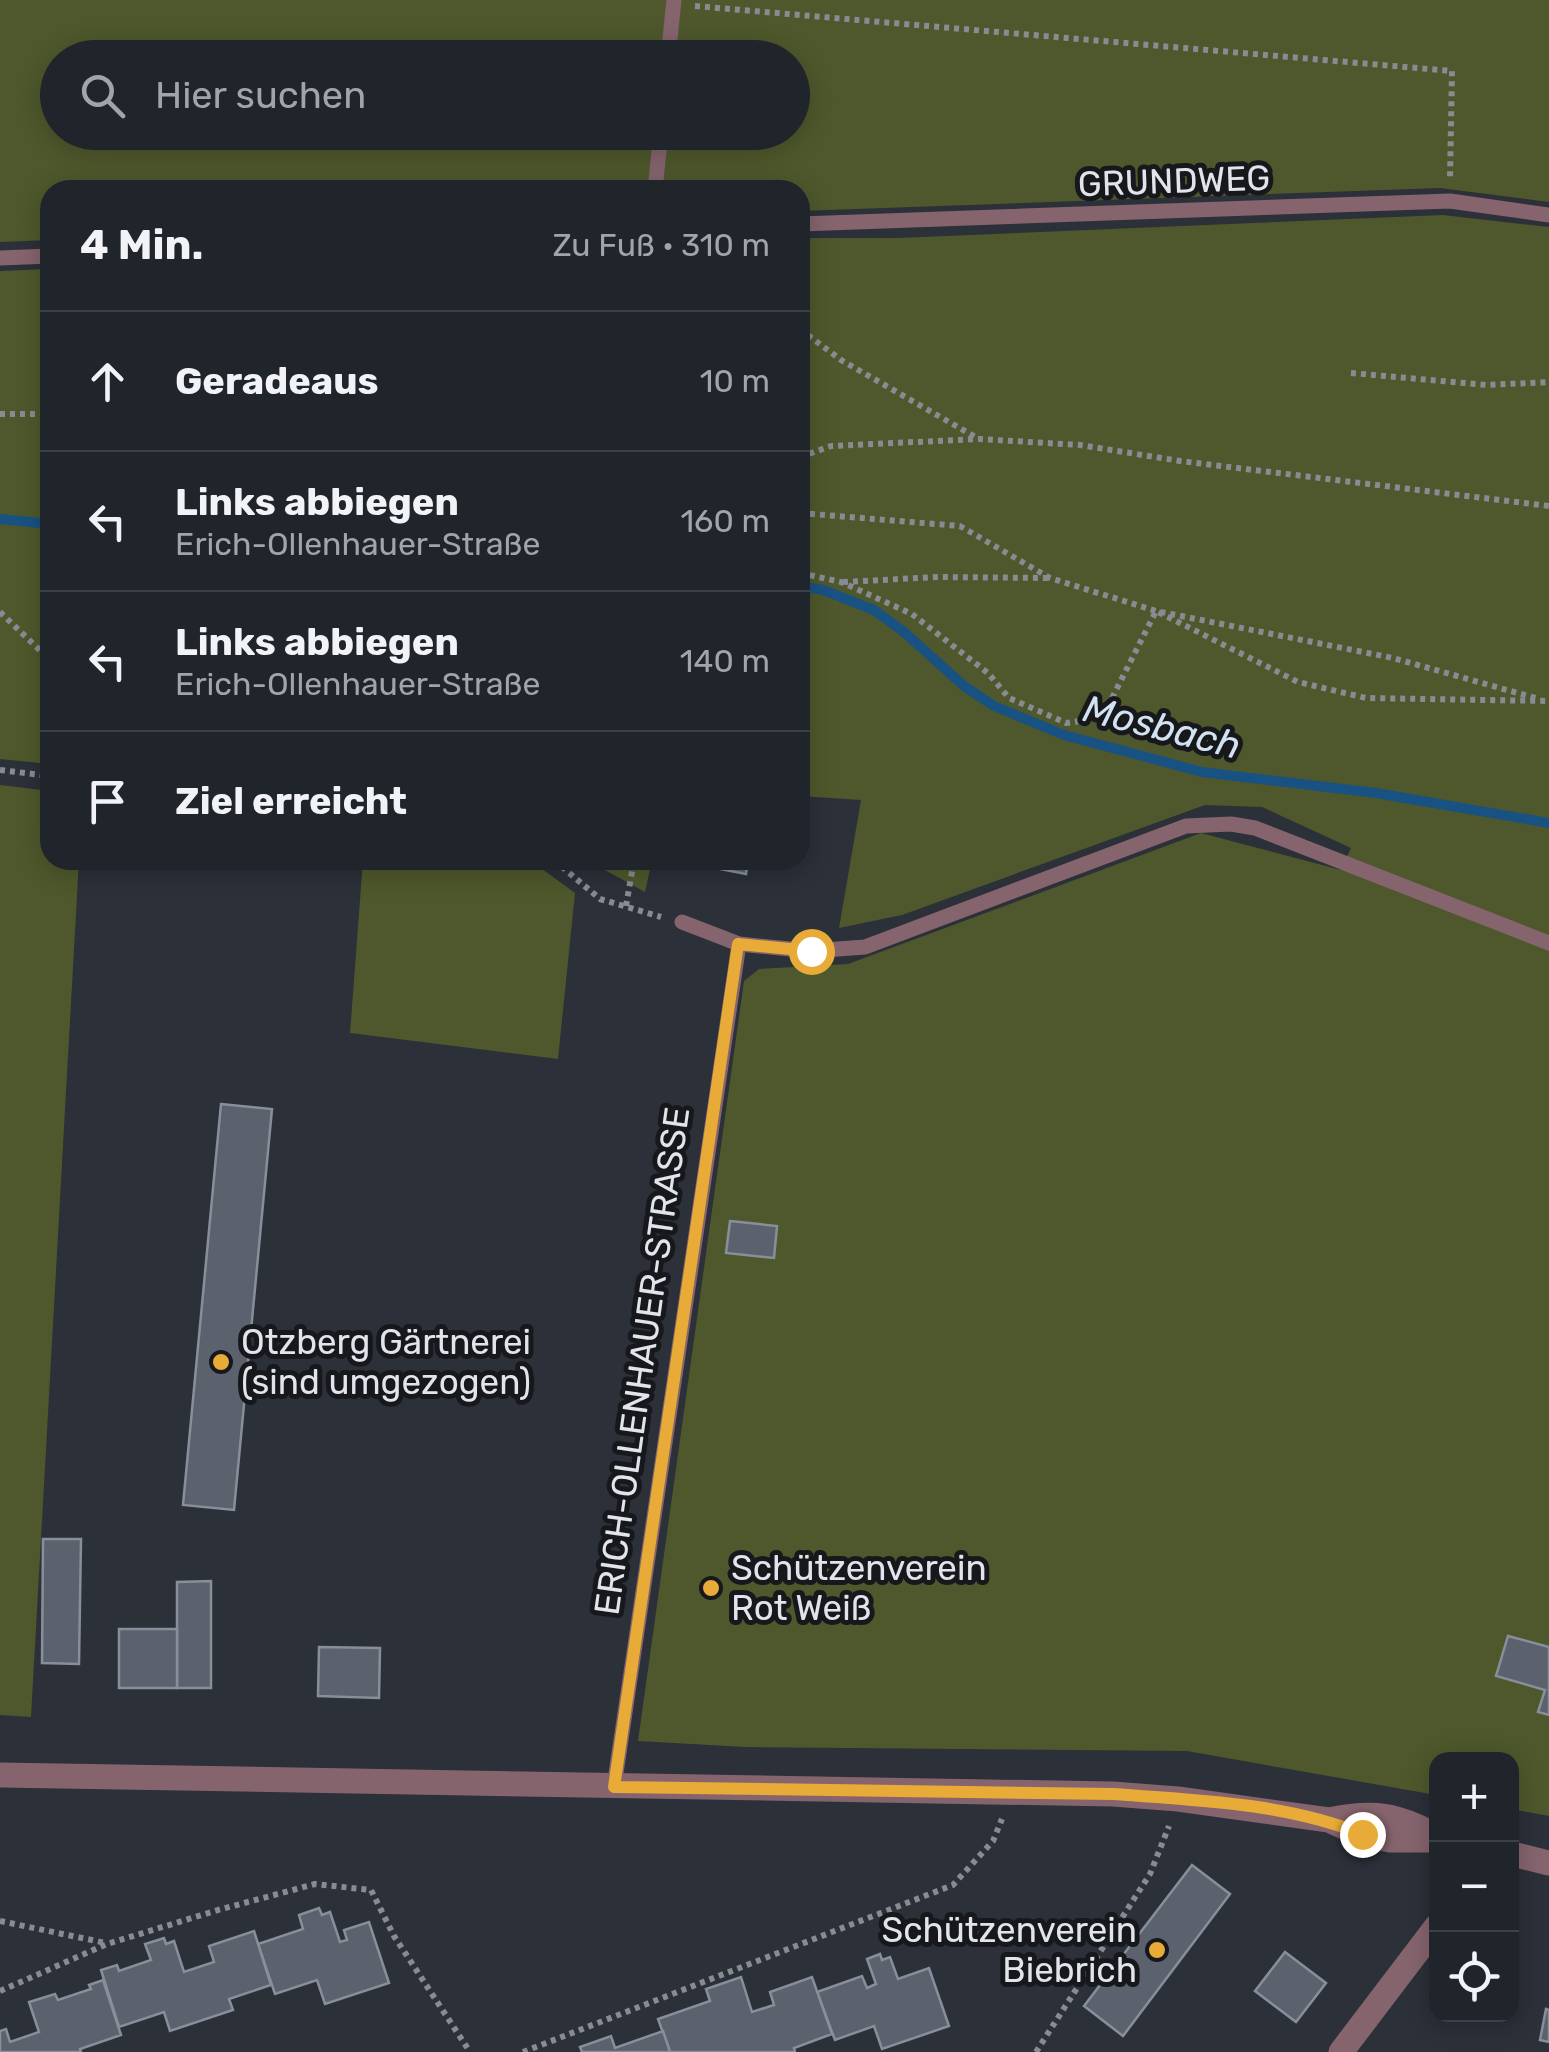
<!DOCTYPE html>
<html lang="de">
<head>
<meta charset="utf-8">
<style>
	body { margin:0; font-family:Rubik,sans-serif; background:#2d3037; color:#f1f3f6 }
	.controls { position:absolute; right:30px; bottom:30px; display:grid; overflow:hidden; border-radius:20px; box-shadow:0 5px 25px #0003 }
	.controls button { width:90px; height:90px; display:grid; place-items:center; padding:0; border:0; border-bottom:2px solid #3d4147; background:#20242b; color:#f1f3f6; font:50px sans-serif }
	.stop { position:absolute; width:30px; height:30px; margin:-22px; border:8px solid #e8ab37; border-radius:50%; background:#fff }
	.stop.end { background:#e8ab37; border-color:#fff; box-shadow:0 2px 10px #0008 }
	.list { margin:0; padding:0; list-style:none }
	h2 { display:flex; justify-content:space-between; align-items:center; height:130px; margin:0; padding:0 40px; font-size:42px }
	h2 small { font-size:32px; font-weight:400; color:#a2a4a9 }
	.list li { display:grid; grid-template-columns:65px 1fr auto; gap:30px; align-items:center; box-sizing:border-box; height:140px; padding:0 40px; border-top:2px solid #3d4147 }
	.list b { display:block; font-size:38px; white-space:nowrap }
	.list p { margin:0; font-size:32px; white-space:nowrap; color:#a2a4a9 }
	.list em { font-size:32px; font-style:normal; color:#a2a4a9 }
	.icon { flex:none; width:55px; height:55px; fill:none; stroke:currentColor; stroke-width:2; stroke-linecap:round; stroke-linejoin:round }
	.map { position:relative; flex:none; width:1549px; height:2052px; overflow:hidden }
	.search { position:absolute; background:#20242b; box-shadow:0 5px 25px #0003; left:40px; top:40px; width:770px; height:110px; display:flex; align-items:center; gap:25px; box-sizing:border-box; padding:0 35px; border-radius:55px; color:#a2a4a9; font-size:38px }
	.panel { position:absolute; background:#20242b; box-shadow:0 5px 25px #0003; left:40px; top:180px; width:770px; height:690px; border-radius:30px }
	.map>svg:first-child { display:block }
</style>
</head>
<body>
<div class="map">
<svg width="1549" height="2052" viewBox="0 0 1549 2052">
	<rect width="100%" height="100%" fill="#2b3039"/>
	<!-- green -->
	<g fill="#4e582c" fill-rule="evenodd">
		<path d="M0,0H1549V202L1440,188L800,211V190H50V240L0,242ZM58,58H792V132H58Z"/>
		<polygon points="1443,215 1549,227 1549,1816 1512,1809 1512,1760 1436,1760 1436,1795 1187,1751 745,1747 638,1741 744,981 759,969 848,964 1201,833 1341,870 1351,848 1262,807 1205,805 902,915 839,928 861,800 800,796 800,238 898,238"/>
		<polygon points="50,269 50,764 0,759 0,271"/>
		<polygon points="0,785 50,791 50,860 79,860 31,1717 0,1715"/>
		<polygon points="363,860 530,860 575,893 558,1059 350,1033"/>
		<polygon points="589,860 652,860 645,892 594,864"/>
	</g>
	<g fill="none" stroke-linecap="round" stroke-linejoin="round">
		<!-- stream -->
		<g stroke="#185283" stroke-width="10">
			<polyline points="0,519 50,524"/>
			<polyline points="800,586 823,590 874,610 904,632 964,686 994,706 1064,735 1202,772 1376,793 1549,823"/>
		</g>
	</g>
	<!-- building -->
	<g fill="#5c626d" stroke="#888f9a" stroke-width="2.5">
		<polygon points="701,860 748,860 746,874 700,865"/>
		<polygon points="221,1104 272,1109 234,1510 183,1505"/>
		<polygon points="730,1221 777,1226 774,1258 726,1253"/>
		<polygon points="43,1539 81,1539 79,1664 42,1663"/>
		<polygon points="211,1581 211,1688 177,1688 177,1582"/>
		<rect x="119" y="1629" width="58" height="59"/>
		<polygon points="1508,1636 1549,1647 1549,1715 1538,1712 1545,1690 1496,1676"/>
		<polygon points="319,1647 380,1648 379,1698 318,1696"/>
		<polygon points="1192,1865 1230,1894 1123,2036 1084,2006"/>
		<polygon points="319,1908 322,1915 330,1912 340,1942 347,1940 344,1930 369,1922 389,1983 325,2004 317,1980 275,1994 258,1944 303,1929 299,1915"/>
		<polygon points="254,1931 271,1985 229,1999 233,2010 170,2031 164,2012 119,2027 101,1970 117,1965 119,1971 151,1960 145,1944 164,1938 166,1944 174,1941 184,1972 214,1962 209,1946"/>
		<polygon points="1285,1952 1326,1983 1296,2022 1255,1991"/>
		<polygon points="880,1954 882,1960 890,1957 898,1979 929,1968 949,2026 882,2049 874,2026 835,2040 817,1992 862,1976 867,1988 876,1984 867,1959"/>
		<polygon points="741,1977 752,2012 774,2005 770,1992 812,1977 832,2034 794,2048 795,2052 670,2052 658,2019 710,2001 706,1989"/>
		<polygon points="103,1980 121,2035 80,2049 81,2052 0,2052 0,2031 6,2029 10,2042 39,2032 29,2002 55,1994 58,2000 91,1989 89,1985"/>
		<polygon points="1546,2009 1549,2010 1549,2042 1540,2040"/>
		<polygon points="663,2031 670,2052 582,2052 580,2047 611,2036 615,2048"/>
	</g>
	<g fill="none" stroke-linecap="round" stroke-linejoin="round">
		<!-- path -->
		<g stroke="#878c93" stroke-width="6" stroke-dasharray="5 5" stroke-linecap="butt">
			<polyline points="695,6 1452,71 1450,179"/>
			<polyline points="800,329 841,360 977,438"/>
			<polyline points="1351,373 1487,385 1549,382"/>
			<polyline points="0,414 50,414"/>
			<polyline points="800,457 831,446 979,439 1080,445 1180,461 1549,506"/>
			<polyline points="800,513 960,526 1050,578 1156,611 1393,658 1539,699"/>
			<polyline points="800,573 841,582 912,614 988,673 1009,698 1066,723 1102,718 1156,611 1298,682 1366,698 1548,701"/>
			<polyline points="843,582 938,577 1050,578"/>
			<polyline points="0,612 50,660"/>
			<polyline points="0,770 50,776"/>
			<polyline points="554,860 600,899 661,917"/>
			<polyline points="626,906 634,860"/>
			<polyline points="0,1921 106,1943"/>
			<polyline points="0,1991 107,1944 218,1910 315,1884 371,1890 394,1936 470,2052"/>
			<polyline points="523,2052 953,1885 993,1841 1002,1819"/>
			<polyline points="1036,2052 1150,1874 1169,1826"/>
		</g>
		<!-- service -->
		<g stroke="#85646d" stroke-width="15">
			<polyline points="668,58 674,0"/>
			<polyline points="655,190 661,132"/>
			<polyline points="800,224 1450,201 1549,215"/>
			<polyline points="0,258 50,256"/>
			<polyline points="682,922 739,944 811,951 865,947 1186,826 1231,824 1255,828 1549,943"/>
			<polyline points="614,1787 739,944"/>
		</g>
		<!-- minor -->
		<polyline stroke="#85646d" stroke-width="25" points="1341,2052 1436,1927"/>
		<!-- tertiary -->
		<g stroke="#85646d" stroke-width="25">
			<polyline points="0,1775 1113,1794 1178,1799 1329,1820 1362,1835 1390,1840 1436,1840"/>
			<path d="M1329,1820C1373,1811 1397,1814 1436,1836"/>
			<polyline points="1512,1854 1549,1863"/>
		</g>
	</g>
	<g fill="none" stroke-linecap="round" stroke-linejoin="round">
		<!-- route -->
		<path stroke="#e8ab37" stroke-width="12" d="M811,951L738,944L614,1787L1113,1794C1195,1800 1286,1803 1362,1834"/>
	</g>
	<!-- markers -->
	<g fill="#e8ab37" stroke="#16181c" stroke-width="4">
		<circle cx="221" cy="1362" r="10"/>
		<circle cx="711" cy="1588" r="10"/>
		<circle cx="1157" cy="1950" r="10"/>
	</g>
	<g text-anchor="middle" stroke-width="10" stroke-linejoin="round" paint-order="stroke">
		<!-- street labels -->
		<g font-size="35" fill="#e1e5eb" stroke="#16181c">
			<text transform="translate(1174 181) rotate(-2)" y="12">GRUNDWEG</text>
			<text transform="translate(642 1361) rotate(-82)" y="12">ERICH-OLLENHAUER-STRASSE</text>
		</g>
		<!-- poi labels -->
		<g font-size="35" fill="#e1e5eb" stroke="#16181c" text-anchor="start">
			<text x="241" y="1354">Otzberg Gärtnerei<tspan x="241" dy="40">(sind umgezogen)</tspan></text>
			<text x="731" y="1580">Schützenverein<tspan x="731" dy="40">Rot Weiß</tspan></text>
			<text x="1137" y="1942" text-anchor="end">Schützenverein<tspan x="1137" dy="40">Biebrich</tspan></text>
		</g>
		<!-- water labels -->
		<g font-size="38" font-style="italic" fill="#d3e2f1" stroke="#16181c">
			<text transform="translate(1162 727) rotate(14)" y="13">Mosbach</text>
		</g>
	</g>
</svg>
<div class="controls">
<button>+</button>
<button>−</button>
<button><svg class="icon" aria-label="locate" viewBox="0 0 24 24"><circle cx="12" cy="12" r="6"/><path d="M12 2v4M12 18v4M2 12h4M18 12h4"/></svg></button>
</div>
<div class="stop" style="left:811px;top:951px"></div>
<div class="stop end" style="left:1362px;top:1834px"></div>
<div class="search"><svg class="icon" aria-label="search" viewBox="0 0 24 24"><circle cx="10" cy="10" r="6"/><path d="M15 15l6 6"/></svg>Hier suchen</div>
<section class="panel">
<h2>4 Min.<small>Zu Fuß · 310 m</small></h2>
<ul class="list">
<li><svg class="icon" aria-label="ahead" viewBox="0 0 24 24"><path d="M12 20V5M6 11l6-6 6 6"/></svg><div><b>Geradeaus</b></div><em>10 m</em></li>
<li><svg class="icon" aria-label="left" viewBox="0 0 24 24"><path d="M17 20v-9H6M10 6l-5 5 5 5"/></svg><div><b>Links abbiegen</b><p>Erich-Ollenhauer-Straße</p></div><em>160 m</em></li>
<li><svg class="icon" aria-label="left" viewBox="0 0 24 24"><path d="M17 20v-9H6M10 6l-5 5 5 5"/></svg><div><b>Links abbiegen</b><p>Erich-Ollenhauer-Straße</p></div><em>140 m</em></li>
<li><svg class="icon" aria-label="arrive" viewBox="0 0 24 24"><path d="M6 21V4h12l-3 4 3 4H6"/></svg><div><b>Ziel erreicht</b></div></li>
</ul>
</section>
</div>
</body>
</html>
